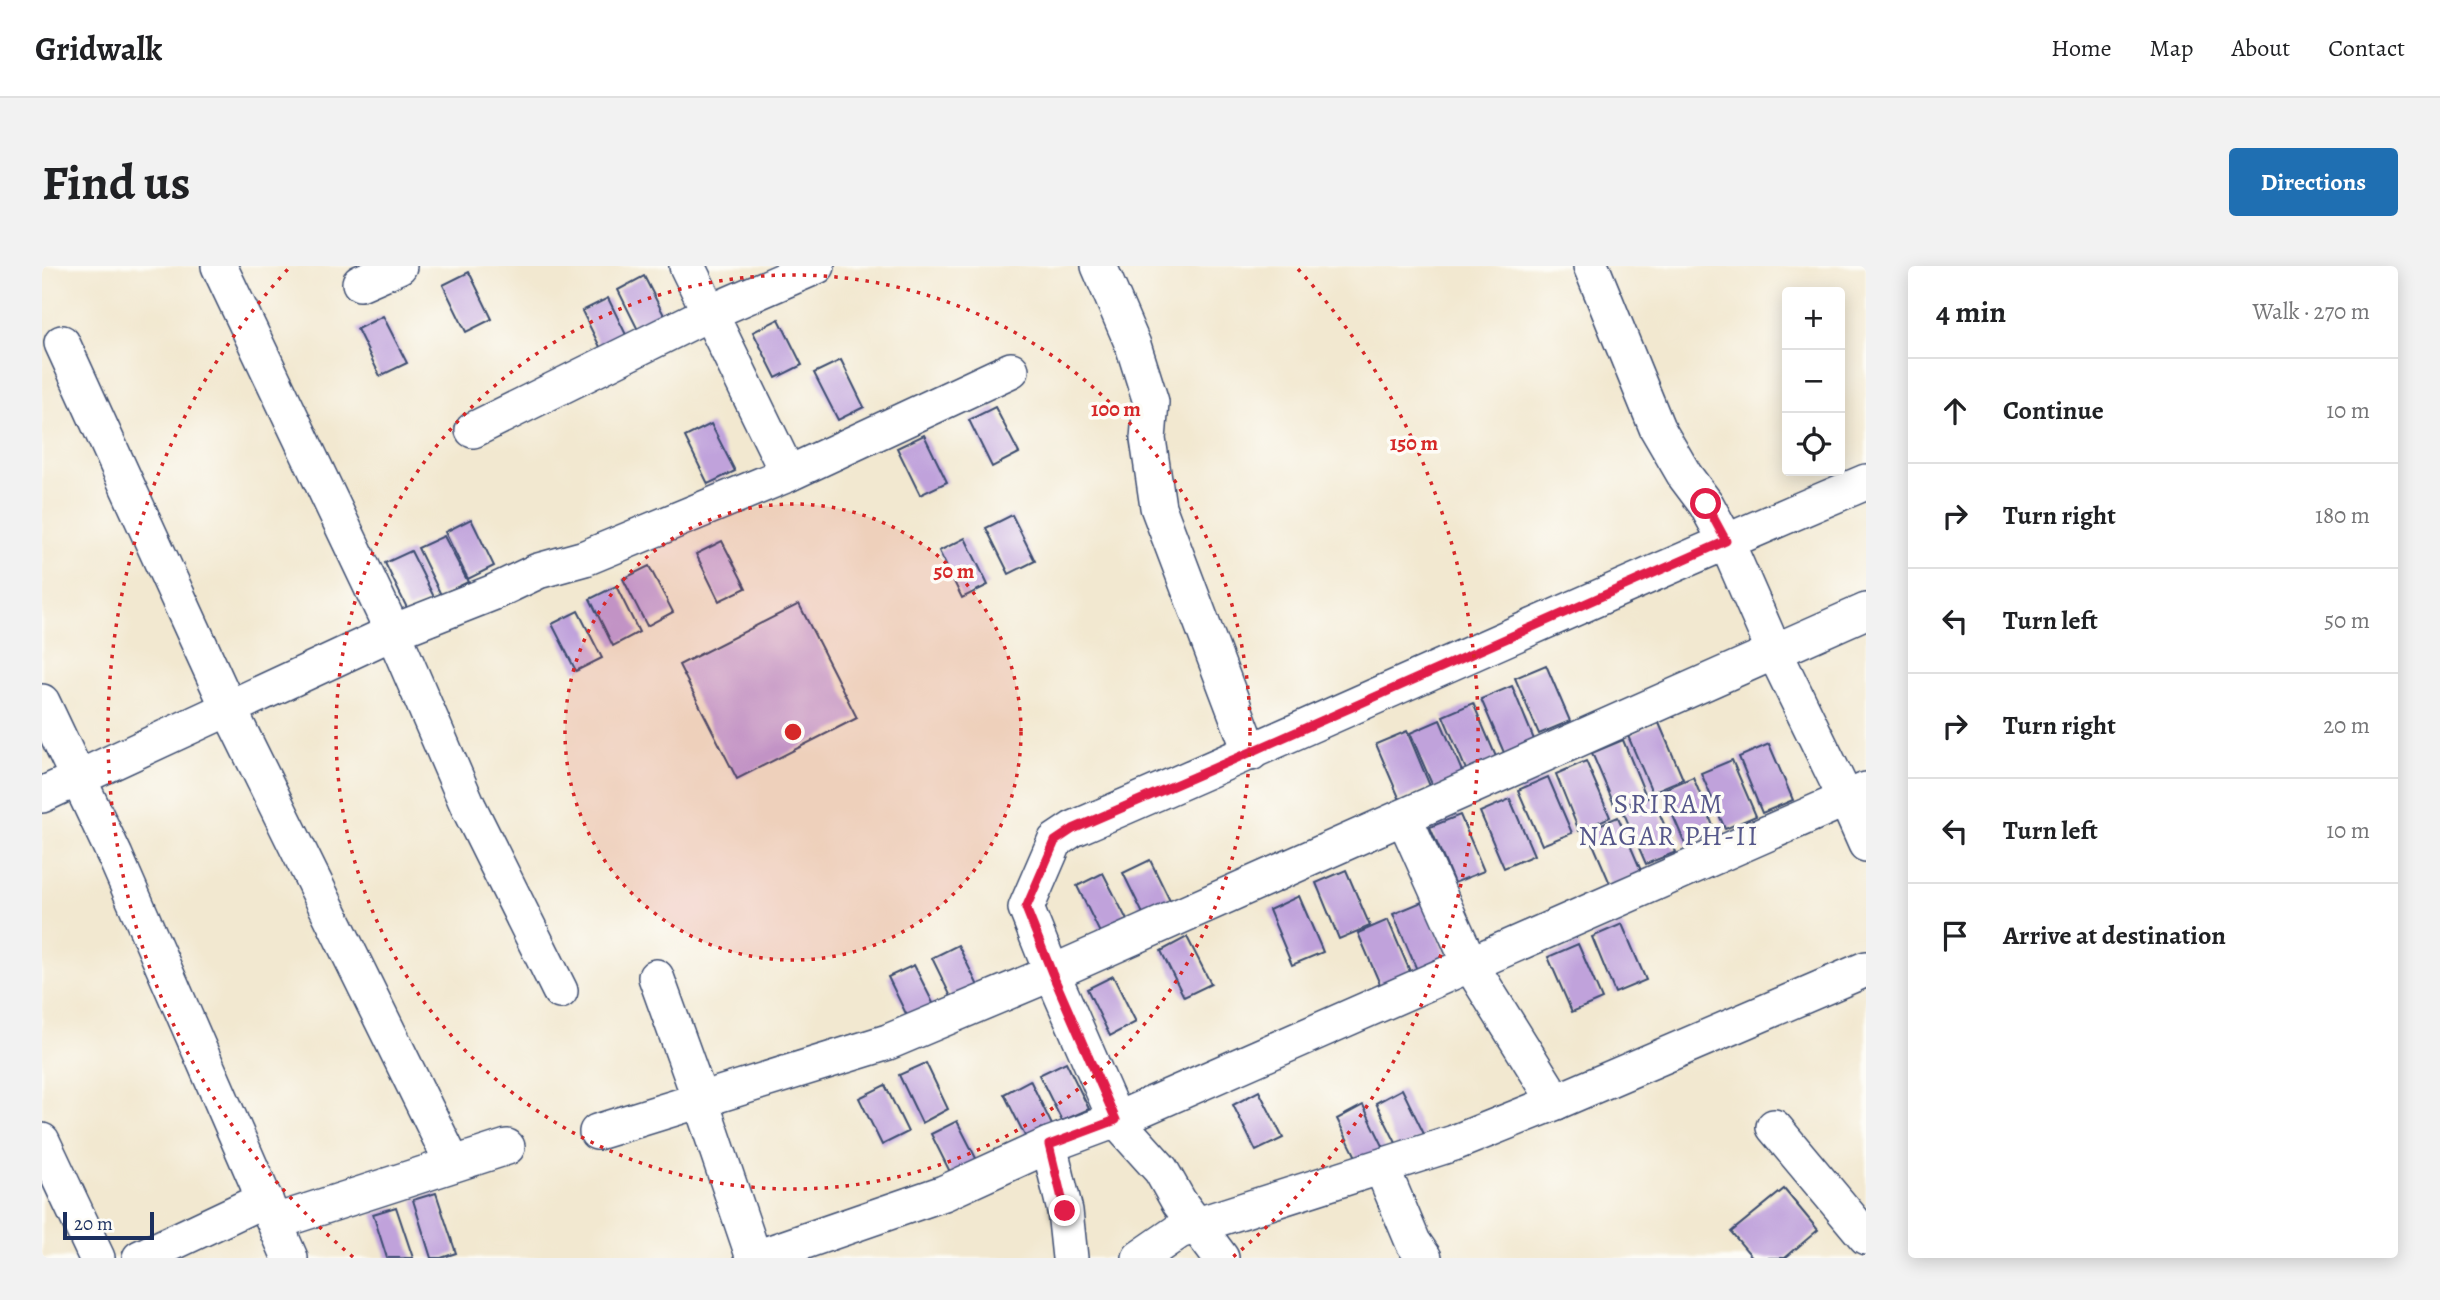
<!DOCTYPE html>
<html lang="en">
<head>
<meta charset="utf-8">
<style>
	body { margin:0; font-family:Alegreya,serif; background:#f2f2f2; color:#202124 }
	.controls { position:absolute; right:21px; top:21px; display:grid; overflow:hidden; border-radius:7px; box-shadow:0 4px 18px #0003 }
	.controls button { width:63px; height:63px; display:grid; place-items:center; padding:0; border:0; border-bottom:2px solid #e0e0e0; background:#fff; color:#202124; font:35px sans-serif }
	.scale { position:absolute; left:21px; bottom:18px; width:91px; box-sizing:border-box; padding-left:7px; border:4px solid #1b2f5e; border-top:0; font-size:19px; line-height:24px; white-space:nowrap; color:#1b2f5e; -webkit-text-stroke:5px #fdfcf7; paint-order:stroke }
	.stop { position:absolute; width:21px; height:21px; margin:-16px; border:5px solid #e11d48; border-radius:50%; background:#fff }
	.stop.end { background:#e11d48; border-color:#fff; box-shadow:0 2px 7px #0008 }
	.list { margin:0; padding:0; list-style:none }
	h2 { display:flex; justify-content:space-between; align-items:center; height:91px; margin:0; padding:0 28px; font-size:30px }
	h2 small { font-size:23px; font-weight:400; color:#757577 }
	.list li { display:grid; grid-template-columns:46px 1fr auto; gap:21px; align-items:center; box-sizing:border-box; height:105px; padding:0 28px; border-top:2px solid #e0e0e0 }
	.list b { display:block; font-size:26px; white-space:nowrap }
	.list em { font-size:23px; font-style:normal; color:#757577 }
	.icon { flex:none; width:38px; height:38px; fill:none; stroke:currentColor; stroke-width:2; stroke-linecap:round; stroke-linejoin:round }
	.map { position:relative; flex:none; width:1824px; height:992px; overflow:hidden; border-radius:7px }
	header { display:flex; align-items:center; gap:42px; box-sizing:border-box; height:98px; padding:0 35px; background:#fff; border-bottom:2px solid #e0e0e0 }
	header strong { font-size:33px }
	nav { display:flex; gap:38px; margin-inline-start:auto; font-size:24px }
	.intro { display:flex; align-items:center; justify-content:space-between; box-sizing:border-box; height:168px; padding:0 42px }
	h1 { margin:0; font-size:49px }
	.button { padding:18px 32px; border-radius:7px; background:#1f6fb2; color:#fff; font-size:24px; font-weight:700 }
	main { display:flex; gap:42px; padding:0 42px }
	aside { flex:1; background:#fff; border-radius:7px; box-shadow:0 4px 18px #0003 }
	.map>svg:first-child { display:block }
</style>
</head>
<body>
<header>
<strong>Gridwalk</strong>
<nav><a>Home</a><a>Map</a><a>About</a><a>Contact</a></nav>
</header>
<div class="intro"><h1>Find us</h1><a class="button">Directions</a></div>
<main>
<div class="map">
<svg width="1824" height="992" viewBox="0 0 1824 992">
	<rect width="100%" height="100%" fill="#fdfcf7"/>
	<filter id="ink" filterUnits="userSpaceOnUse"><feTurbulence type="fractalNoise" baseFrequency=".0143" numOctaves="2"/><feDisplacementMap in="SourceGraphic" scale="14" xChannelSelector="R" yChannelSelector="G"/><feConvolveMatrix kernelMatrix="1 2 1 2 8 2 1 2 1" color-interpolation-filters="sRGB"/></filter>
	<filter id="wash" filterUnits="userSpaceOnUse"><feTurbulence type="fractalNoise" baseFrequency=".00686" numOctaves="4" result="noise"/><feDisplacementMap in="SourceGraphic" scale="28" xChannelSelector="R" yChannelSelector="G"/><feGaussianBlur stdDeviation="1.57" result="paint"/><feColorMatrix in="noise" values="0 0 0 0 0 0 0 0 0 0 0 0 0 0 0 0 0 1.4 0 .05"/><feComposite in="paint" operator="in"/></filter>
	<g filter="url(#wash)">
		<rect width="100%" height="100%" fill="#f2e8d0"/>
		<g id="blocks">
			<!-- building -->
			<g fill="#c0a2db">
				<polygon points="427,6 450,53 424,66 401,19"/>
				<polygon points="602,10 626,57 599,70 576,24"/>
				<polygon points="566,32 589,79 563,91 540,45"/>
				<polygon points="341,50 365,97 338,110 315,63"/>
				<polygon points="737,53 760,99 734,112 711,66"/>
				<polygon points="799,94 822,141 796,154 772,107"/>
				<polygon points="953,141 977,187 950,201 927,154"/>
				<polygon points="669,158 693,205 666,218 643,171"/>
				<polygon points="882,169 905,216 878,229 855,182"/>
				<polygon points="970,249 993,295 967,308 944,262"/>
				<polygon points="429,253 452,300 426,313 403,266"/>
				<polygon points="402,270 426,316 399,329 376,282"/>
				<polygon points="923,272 946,319 920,332 897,285"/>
				<polygon points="680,275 704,322 677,335 654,288"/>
				<polygon points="369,285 392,331 366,344 343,297"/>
				<polygon points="607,300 631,346 605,360 581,313"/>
				<polygon points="574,320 597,366 571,380 548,333"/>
				<polygon points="757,338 815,452 695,513 637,399"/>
				<polygon points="536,345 560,392 534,405 510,358"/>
				<polygon points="1504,399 1528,455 1497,468 1473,412"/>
				<polygon points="1470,420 1493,476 1463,489 1439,433"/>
				<polygon points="1431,437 1455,493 1425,506 1401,450"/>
				<polygon points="1398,454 1422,510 1392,523 1368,467"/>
				<polygon points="1617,457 1641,513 1610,526 1586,470"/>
				<polygon points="1365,465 1388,520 1358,534 1334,478"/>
				<polygon points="1581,474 1604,530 1574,543 1550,487"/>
				<polygon points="1727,478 1751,534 1720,547 1697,491"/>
				<polygon points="1690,494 1714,550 1683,563 1659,507"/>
				<polygon points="1544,495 1568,551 1537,565 1514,508"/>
				<polygon points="1506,511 1530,567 1500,579 1476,524"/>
				<polygon points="1651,511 1674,567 1644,580 1620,524"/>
				<polygon points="1610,530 1634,586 1604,598 1580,543"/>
				<polygon points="1468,533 1492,589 1462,602 1438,546"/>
				<polygon points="1418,549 1442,605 1412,617 1388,561"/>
				<polygon points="1576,551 1600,607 1569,620 1545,564"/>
				<polygon points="1108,594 1131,641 1104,654 1081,607"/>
				<polygon points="1304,604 1328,660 1297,673 1274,617"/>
				<polygon points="1061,607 1085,654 1058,667 1035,620"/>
				<polygon points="1257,630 1281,686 1250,699 1227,644"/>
				<polygon points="1382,635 1405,691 1375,704 1351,648"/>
				<polygon points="1346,654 1370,710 1340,723 1316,667"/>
				<polygon points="1580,658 1604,714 1573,727 1550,671"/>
				<polygon points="1145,671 1169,718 1142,731 1119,685"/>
				<polygon points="1536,678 1560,733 1530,746 1506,691"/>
				<polygon points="916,679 939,726 913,739 890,692"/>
				<polygon points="872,699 895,745 869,758 846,711"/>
				<polygon points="1071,710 1094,756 1068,770 1045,723"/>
				<polygon points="1024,796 1047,843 1020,855 997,809"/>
				<polygon points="884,797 906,843 880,857 857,809"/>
				<polygon points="988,814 1011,861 985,874 962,828"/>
				<polygon points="843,819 866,866 840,879 817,832"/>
				<polygon points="1360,823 1383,870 1357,883 1334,837"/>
				<polygon points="1217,825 1241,872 1214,885 1191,839"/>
				<polygon points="1321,839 1344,886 1318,899 1295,853"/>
				<polygon points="915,855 939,902 912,914 889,868"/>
				<polygon points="1742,923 1776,964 1743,992 1711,992 1689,966"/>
				<polygon points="394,927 414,987 399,992 389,992 371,934"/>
				<polygon points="354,941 371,992 345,992 331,948"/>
			</g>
		</g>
	</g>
	<g filter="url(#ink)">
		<use href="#blocks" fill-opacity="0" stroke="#3b4b6f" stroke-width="2"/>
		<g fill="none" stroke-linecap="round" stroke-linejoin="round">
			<defs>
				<g id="street">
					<polyline points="177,0 351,366 426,540 518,725"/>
					<polyline points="645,0 746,208"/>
					<polyline points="1057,0 1091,79 1109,136 1106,173 1116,241 1209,487"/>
					<polyline points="1549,0 1615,162 1643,210 1664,238 1684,275 1732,385 1804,533 1824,578"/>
					<polyline points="318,17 357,0"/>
					<polyline points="20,77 187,443 411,898"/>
					<polyline points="431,164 667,47 775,0"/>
					<polyline points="0,436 73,590 248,992"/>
					<polyline points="0,529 351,366 450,327 496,305 543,292 746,208 969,104"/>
					<polyline points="1362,551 1428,698 1514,836"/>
					<polyline points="614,711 658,833 712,992"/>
					<polyline points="1732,861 1824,971"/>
					<polyline points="555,866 846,776 1010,707 1824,345"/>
					<polyline points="0,875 55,992"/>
					<polyline points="1007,879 1023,945 1028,992"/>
					<polyline points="1340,902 1371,976 1382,992"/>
					<polyline points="233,956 465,881"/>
					<polyline points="98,992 223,933"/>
					<polyline points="714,992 902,927 1007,879 1074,854 1824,524"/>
					<polyline points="1098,992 1137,965 1412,877 1514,836 1824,703"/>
					<path d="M1179,992L1137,936L1119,904L1074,854L1010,707L984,642L1013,575L1031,563C1296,449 1558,328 1824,216"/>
				</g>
			</defs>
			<!-- street casing -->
			<use href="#street" stroke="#3b4b6f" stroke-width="38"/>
			<!-- street -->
			<use href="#street" stroke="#fff" stroke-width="35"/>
		</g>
	</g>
	<g fill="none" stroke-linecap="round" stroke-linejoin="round" filter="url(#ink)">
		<!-- route -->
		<polyline stroke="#e11d48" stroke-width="9" points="1023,945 1007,879 1074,854 1010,707 984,642 1013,575 1031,563 1209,486 1684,275 1664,238"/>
	</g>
	<!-- distance rings -->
	<circle cx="751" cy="466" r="228" fill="#d62828" fill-opacity=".12"/>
	<g fill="none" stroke="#d62828" stroke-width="3.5" stroke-dasharray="3.5 7">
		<circle cx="751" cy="466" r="228"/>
		<circle cx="751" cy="466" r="457"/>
		<path d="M311 991A685 685 0 0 1 246 3M1256 3A685 685 0 0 1 1191 991"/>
	</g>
	<g text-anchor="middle" stroke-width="7" stroke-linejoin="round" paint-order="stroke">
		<!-- neighbourhood labels -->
		<g font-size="28" letter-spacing="2" fill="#55578a" stroke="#fdfcf7">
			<text x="1627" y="547">SRIRAM<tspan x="1627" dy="32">NAGAR PH-II</tspan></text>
		</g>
	</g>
	<circle cx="751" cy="466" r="10" fill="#d62828" stroke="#fdfcf7" stroke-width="3.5"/>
	<g font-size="21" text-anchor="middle" font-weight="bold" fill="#d62828" stroke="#fdfcf7" stroke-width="7" stroke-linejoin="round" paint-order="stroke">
		<text x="1074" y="150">100 m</text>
		<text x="1372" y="184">150 m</text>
		<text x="912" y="312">50 m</text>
	</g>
</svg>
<div class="controls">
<button>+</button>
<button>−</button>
<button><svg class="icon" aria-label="locate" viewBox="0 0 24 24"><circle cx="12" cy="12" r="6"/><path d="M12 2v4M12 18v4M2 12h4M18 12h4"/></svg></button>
</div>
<div class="scale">20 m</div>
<div class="stop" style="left:1664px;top:238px"></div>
<div class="stop end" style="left:1023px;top:945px"></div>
</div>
<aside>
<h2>4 min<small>Walk · 270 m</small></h2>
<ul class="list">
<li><svg class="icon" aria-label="ahead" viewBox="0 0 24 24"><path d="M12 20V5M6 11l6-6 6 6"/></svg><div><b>Continue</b></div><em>10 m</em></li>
<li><svg class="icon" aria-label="right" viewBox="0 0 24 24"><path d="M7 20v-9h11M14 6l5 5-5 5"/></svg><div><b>Turn right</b></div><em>180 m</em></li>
<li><svg class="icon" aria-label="left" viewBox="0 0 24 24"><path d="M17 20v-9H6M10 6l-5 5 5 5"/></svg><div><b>Turn left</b></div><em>50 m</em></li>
<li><svg class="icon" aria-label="right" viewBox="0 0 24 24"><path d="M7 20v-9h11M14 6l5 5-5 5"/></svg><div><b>Turn right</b></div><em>20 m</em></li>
<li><svg class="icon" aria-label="left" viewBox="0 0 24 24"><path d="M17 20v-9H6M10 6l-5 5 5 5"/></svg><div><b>Turn left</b></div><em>10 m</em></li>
<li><svg class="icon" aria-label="arrive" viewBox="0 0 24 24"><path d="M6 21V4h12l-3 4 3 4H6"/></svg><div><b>Arrive at destination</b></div></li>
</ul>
</aside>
</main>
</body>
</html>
